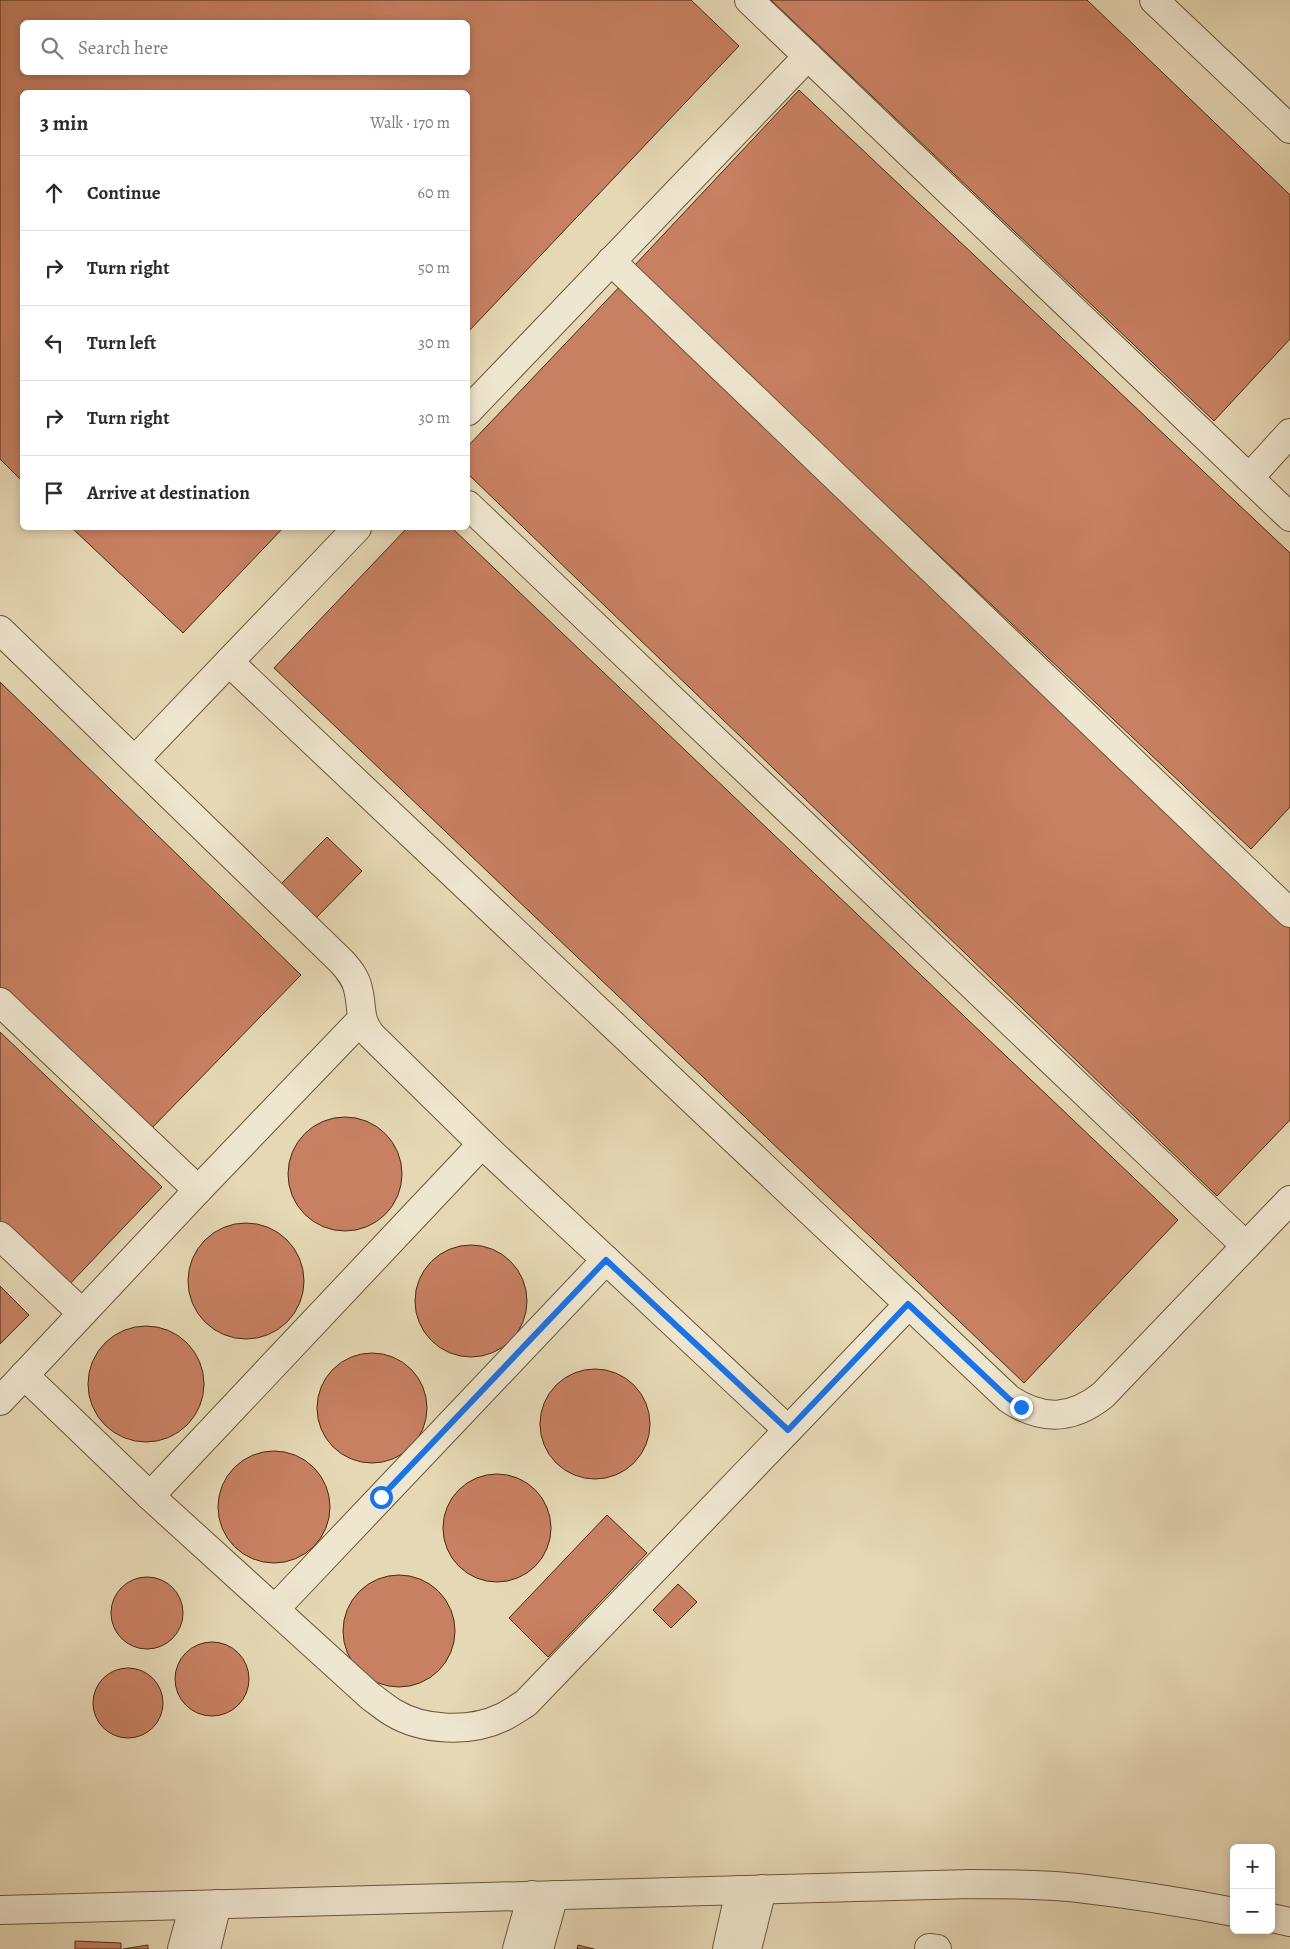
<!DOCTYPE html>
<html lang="en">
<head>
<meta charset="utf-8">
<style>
	body { margin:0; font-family:Alegreya,serif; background:#f2f2f3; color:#2b2b33 }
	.controls { position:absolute; right:15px; bottom:15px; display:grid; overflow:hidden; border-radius:8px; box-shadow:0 2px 8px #0003 }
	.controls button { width:45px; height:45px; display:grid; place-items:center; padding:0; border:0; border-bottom:1px solid #e1e1e2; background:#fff; color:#2b2b33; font:25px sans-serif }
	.stop { position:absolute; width:15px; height:15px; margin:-11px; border:4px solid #1a73e8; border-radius:50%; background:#fff }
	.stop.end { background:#1a73e8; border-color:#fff; box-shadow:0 1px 5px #0008 }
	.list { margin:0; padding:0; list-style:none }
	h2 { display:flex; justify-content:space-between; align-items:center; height:65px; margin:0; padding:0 20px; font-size:21px }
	h2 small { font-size:16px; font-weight:400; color:#7c7c81 }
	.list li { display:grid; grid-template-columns:32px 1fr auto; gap:15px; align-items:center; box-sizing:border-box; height:75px; padding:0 20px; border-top:1px solid #e1e1e2 }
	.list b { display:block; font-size:19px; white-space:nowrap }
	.list em { font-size:16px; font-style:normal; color:#7c7c81 }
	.icon { flex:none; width:28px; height:28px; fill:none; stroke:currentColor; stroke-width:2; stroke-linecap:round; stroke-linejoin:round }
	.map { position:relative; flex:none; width:1290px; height:1949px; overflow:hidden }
	.search { position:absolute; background:#fff; box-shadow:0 2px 8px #0003; left:20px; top:20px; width:450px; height:55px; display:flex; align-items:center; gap:12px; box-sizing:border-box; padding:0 18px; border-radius:8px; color:#7c7c81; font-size:19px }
	.panel { position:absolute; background:#fff; box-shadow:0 2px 8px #0003; left:20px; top:90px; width:450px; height:440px; border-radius:8px }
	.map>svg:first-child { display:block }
</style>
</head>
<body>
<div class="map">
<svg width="1290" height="1949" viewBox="0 0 1290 1949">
	<rect width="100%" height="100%" fill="#e6d8b5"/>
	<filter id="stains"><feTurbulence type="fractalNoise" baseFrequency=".004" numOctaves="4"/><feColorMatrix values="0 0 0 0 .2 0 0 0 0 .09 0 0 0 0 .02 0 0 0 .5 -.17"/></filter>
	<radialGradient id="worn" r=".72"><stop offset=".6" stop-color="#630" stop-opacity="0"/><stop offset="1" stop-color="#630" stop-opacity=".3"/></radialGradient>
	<!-- building -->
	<g fill="#c88062" stroke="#452c0f" fill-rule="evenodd">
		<path d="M0,0H691L739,46L468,332V92H22V481L0,459ZM22,22H468V72H22Z"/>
		<polygon points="771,0 1087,0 1290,195 1290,339 1214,421"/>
		<polygon points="799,90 1290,553 1290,807 1251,849 633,267"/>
		<polygon points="624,282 1290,924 1290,1120 1217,1196 468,474 468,446"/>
		<polygon points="72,528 283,528 183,633"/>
		<polygon points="407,528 452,528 1178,1220 1024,1383 274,668"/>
		<polygon points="0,682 301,975 148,1132 0,991"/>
		<polygon points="327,837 362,871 315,919 280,885"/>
		<polygon points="0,1032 162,1187 65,1289 0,1227"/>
		<circle cx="345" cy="1174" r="57"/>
		<circle cx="246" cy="1281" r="58"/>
		<circle cx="471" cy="1301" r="56"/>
		<polygon points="0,1286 29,1315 0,1344"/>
		<circle cx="146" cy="1384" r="58"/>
		<circle cx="372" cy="1408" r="55"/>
		<circle cx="595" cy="1424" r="55"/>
		<circle cx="274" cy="1507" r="56"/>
		<circle cx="497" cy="1528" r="54"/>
		<polygon points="607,1515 647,1553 548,1657 509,1618"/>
		<circle cx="399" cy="1631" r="56"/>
		<circle cx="147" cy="1613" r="36"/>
		<polygon points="678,1584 697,1602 671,1628 653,1610"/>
		<circle cx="212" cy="1679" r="37"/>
		<circle cx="128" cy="1703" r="35"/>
		<polygon points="75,1941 121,1943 121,1949 75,1949"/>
		<polygon points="148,1945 148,1949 123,1949"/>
		<polygon points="578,1945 594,1949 577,1949"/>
	</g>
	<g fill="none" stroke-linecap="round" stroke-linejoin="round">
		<defs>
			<g id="minor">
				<polyline points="749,0 1290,517"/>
				<polyline points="1154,0 1290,129"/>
				<polyline points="611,261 1290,913"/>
				<polyline points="468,411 808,56"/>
				<polyline points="1249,478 1290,433"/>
				<polyline points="468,505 1246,1246"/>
				<path d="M0,630L342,962C349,970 356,978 358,989C363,1008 358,1018 371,1035L482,1144L788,1430"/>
				<path d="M229,662L1009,1399C1042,1421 1072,1420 1103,1395L1290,1200"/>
				<polyline points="135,760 357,528"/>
				<polyline points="0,1002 198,1190"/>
				<polyline points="0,1236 82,1313"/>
				<path d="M24,1375L150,1496L370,1696C377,1701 384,1707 392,1712C423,1731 470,1733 503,1717C511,1713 518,1708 526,1703L909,1304"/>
				<polyline points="0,1401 198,1190 362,1019"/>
				<polyline points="150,1496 482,1144"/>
				<polyline points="275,1609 606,1260"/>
				<path d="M0,1910L971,1884C1007,1884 1043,1884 1078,1888C1131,1894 1182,1902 1234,1912"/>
				<polyline points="1271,1918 1290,1922"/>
				<polyline points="929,1948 937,1949"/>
				<polyline points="182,1949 194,1905"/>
				<polyline points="206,1949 217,1904"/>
				<polyline points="517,1949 532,1895"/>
				<polyline points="539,1949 554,1895"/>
				<polyline points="727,1949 740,1890"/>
				<polyline points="747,1949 762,1889"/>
			</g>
		</defs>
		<!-- minor casing -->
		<use href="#minor" stroke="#6d5738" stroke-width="30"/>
		<!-- minor -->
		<use href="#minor" stroke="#efe6cf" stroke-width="28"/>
	</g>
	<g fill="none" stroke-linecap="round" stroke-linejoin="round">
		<!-- route -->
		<polyline stroke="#1a73e8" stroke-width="6" points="381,1497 606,1260 788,1430 908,1304 1009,1399 1021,1407"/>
	</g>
	<rect width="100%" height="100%" filter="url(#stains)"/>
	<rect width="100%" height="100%" fill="url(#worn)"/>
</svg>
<div class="controls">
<button>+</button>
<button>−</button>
</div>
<div class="stop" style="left:381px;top:1497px"></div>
<div class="stop end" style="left:1021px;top:1407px"></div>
<div class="search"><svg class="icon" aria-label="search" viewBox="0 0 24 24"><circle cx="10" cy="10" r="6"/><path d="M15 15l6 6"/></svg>Search here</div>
<section class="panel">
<h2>3 min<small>Walk · 170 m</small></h2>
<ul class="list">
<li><svg class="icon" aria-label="ahead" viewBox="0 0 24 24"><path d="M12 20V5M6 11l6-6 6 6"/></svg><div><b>Continue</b></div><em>60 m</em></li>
<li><svg class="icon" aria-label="right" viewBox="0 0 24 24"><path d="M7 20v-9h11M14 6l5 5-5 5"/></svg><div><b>Turn right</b></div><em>50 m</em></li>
<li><svg class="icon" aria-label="left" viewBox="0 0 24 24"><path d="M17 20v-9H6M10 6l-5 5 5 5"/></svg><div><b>Turn left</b></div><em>30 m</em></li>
<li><svg class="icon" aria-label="right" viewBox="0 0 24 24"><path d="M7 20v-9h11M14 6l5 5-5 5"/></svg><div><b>Turn right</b></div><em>30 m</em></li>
<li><svg class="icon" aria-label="arrive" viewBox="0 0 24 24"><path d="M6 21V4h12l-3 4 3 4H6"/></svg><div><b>Arrive at destination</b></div></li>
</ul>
</section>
</div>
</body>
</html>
